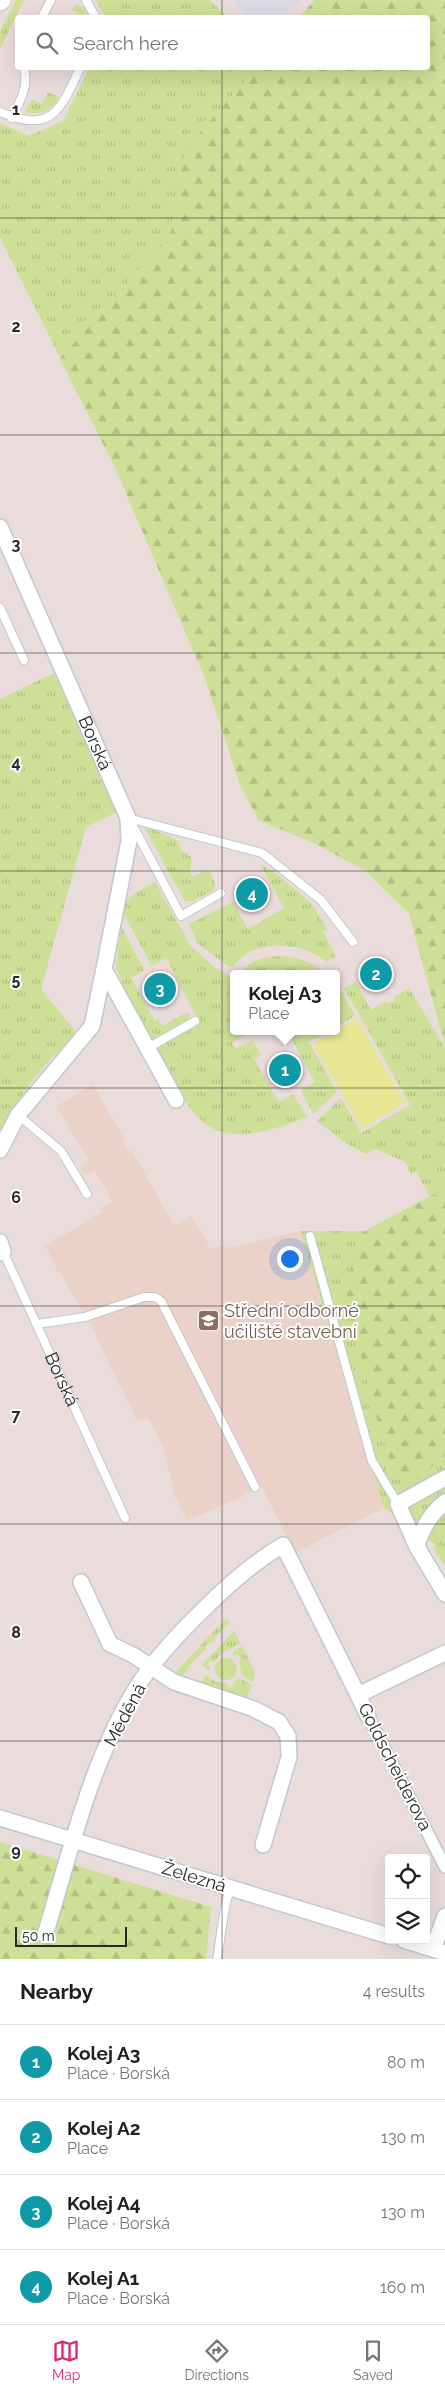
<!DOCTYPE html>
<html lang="en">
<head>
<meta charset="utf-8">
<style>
	body { margin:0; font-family:Raleway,sans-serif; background:#f2f2f2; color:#202124 }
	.controls { position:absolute; right:15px; bottom:15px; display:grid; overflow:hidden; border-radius:5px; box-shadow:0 5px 20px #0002 }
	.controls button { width:45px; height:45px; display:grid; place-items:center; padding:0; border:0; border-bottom:1px solid #e0e0e0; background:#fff; color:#202124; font:25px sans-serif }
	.scale { position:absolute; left:15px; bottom:12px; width:112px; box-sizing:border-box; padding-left:5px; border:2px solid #282828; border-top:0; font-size:14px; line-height:18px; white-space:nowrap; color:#282828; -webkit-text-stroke:4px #fff; paint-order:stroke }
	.you { position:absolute; left:289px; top:1258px; width:18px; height:18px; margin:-12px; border:4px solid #fff; border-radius:50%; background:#1a73e8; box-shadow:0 0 0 8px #1a73e833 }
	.badge { display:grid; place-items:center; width:32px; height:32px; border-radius:50%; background:#db2777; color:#fff; font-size:16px; font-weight:700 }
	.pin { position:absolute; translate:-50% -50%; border:2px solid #fff; box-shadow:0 1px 5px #0006 }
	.popup { position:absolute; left:230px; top:970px; width:110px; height:65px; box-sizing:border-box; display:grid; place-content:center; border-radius:5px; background:#fff; filter:drop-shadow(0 1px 4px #0005); font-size:16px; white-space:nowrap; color:#757577 }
	.popup b { font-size:19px; color:#202124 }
	.popup::after { content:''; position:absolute; left:50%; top:100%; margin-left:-10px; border:10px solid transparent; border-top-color:#fff }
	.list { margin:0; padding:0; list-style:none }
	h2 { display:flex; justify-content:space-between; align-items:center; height:65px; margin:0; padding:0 20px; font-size:21px }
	h2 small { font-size:16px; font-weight:400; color:#757577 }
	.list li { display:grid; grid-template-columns:32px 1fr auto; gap:15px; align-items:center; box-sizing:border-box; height:75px; padding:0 20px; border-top:1px solid #e0e0e0 }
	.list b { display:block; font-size:19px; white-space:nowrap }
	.list p { margin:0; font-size:16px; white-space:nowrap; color:#757577 }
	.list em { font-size:16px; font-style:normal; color:#757577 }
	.icon { flex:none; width:28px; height:28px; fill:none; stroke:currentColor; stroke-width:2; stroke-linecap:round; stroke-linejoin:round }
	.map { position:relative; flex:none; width:445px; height:1959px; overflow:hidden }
	.search { position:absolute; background:#fff; box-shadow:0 5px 20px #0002; left:15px; right:15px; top:15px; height:55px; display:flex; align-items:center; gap:12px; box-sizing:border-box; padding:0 18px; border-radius:5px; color:#757577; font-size:19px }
	.sheet { height:365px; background:#fff }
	nav { display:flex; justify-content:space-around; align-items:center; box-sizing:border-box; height:70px; border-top:1px solid #e0e0e0; background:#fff; font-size:14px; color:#757577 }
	nav a { display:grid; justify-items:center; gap:2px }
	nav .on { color:#db2777 }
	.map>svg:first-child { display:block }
</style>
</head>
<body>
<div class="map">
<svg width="445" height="1959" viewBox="0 0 445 1959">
	<defs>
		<pattern id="grass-tufts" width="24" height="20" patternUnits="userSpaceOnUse" patternTransform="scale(1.25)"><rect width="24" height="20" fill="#cedf97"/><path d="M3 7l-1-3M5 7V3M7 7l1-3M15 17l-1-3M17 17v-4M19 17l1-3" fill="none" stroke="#b1bf82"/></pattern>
		<pattern id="forest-firs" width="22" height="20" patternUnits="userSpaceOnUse" patternTransform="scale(1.25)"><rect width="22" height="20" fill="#cedf97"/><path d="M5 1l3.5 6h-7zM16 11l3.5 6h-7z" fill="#b1bf82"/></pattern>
	</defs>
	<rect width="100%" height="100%" fill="#eadcda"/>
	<!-- industrial -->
	<polygon fill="#dadbe2" points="231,0 302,0 282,17 249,18"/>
	<!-- education -->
	<polygon fill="#ebd2c9" points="93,1085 126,1142 124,1143 129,1151 132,1150 174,1226 192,1216 209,1246 207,1248 208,1250 219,1245 231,1248 300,1231 384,1508 295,1553 262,1487 187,1521 175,1496 163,1447 149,1418 138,1422 91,1326 59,1271 56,1272 54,1269 57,1267 45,1246 102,1212 100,1208 112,1201 95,1171 87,1175 80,1171 82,1166 89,1161 56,1106"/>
	<!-- grass -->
	<g fill="url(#grass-tufts)">
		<polygon points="16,0 24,0 0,49 0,31"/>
		<polygon points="96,0 209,0 228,17 105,17"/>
		<polygon points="76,4 83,7 88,17 80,17 81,14 71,10"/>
		<polygon points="89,68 388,68 445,1045 409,913 366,871 316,844 259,820 241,787 205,678 115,467 0,238 0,123 29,136 63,121"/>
		<path d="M48,92L59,97C52,111 40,116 25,112L32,99L42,104Z"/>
		<path d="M54,673L117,812L86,827L41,989L78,1034C46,1059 18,1096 0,1133V699Z"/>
		<polygon points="150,828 175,839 179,843 181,850 190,856 192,861 190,870 192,877 205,871 210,872 215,884 214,890 193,901 185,901 145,829"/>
		<path d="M260,864L274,872L312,904L327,929L323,932L336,956L326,962C306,944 271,941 247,953C240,957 237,965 229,967L197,943L189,924L233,902L248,929L284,908Z"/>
		<path d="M155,882L190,945L214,967L228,975L234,986V1031H252L232,1043L236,1049L253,1040L261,1055L254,1059L279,1102L293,1094L307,1117C276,1129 230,1147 201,1120C183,1105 169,1072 158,1052V1048L200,1024L166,958L152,966L123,913V905L134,894Z"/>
		<polygon points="121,926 144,970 131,978 155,1021 158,1019 162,1026 188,1012 190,1017 187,1021 154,1039 150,1038 135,1013 116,967"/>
		<path d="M279,956C295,957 313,960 322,974H243C247,959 266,957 279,956Z"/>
		<polygon points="356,982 371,1010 386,1001 388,1004 395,1000 394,997 409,988 445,1048 445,1566 434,1550 435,1544 384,1508 300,1231 365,1231 430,1196 416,1172 411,1174 405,1162 376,1149 365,1154 343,1141 317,1121 341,1098 361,1133 410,1105 344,988"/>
		<polygon points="341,990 355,1016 336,1027 336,993"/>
		<polygon points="279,1031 329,1031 309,1042 337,1092 313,1114 301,1090 315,1082 291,1038 287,1040 284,1033 281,1034"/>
		<polygon points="224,1620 227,1620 230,1623 214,1637 216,1638 212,1643 210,1642 205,1647 206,1649 187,1668 189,1669 181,1677 175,1673"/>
		<polygon points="234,1631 241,1643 222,1653 213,1662 209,1661 208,1666 211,1668 208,1670 202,1665"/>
		<polygon points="242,1646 255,1672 253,1682 242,1675 239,1661 241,1658 237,1654 234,1656 232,1653"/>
		<polygon points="207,1675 215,1682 226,1683 228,1687 234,1686 233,1682 239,1678 252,1685 247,1697 242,1700 187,1682 190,1679 198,1686"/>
	</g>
	<!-- forest -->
	<g fill="url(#forest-firs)">
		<polygon points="315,0 445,0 445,1045 409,913 366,871 316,844 259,820 241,787 205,678 115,467 60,359 171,233 185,150 256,68 428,68 428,18 299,17"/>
		<polygon points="445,1189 445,1456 415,1481 395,1479 372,1402 345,1288 365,1231"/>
		<polygon points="0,1842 211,1907 206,1959 0,1959"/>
	</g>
	<!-- park -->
	<circle fill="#cedf97" cx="226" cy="1669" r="11"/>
	<!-- pitch -->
	<polygon fill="#e6e693" points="357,1019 405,1103 362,1128 313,1044"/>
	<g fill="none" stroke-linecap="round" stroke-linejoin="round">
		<defs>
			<g id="service">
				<polyline points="86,0 96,18"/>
				<polyline points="43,15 51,0"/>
				<path d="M0,112C52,135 61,109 80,68"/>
				<path d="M12,118C20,100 29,87 24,68"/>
				<polyline points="0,608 24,660"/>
				<polyline points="128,818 262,853 321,900 353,942"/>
				<polyline points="132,824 181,916 221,893"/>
				<polyline points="148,1048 195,1021"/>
				<polyline points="18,1115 61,1151 87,1194"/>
				<polyline points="310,1236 372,1461 398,1504"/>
				<path id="s1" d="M3,1251L125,1518"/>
				<polyline points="37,1324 85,1317 144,1297 155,1297 161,1301 255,1487"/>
				<polyline points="217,1959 225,1907 230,1888"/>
			</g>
			<polyline id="pedestrian" points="368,1716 445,1867"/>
			<g id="minor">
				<path id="s2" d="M0,527L128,818L129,841L104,969L176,1100"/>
				<polyline points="0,1150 18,1115 92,1026 104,969"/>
				<polyline points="0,1242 3,1251 0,1253"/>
				<polyline points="445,1478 398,1504 417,1547 445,1594"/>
				<path d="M417,1547C420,1531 432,1512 445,1502"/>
				<polyline points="81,1582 110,1644 133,1655 174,1682 254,1709 279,1722 288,1736 289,1757 263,1845"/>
				<polyline points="358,1695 368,1716"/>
				<polyline points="0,1818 389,1936"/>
				<path d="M45,1935C70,1853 90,1764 135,1690C154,1659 180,1632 206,1607C230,1583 254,1562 283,1545L358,1695L445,1653"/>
				<polyline points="404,1940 445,1953"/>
				<polyline points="433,1949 445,1916"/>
			</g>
			<polyline id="tertiary" points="0,1 1,0"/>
		</defs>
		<!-- service casing -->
		<use href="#service" stroke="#bec8ce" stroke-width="10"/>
		<!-- pedestrian casing -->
		<use href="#pedestrian" stroke="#bec8ce" stroke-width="14"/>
		<!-- minor casing -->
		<use href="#minor" stroke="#bec8ce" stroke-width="18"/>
		<!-- tertiary casing -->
		<use href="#tertiary" stroke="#bec8ce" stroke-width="21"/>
		<!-- service -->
		<use href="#service" stroke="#fff" stroke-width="8"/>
		<!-- pedestrian -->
		<use href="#pedestrian" stroke="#fff" stroke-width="11"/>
		<!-- minor -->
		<use href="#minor" stroke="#fff" stroke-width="15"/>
		<!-- tertiary -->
		<use href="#tertiary" stroke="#fff" stroke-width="19"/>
	</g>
	<!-- grid -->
	<path fill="none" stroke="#282828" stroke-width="1" stroke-opacity="0.55" d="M222,0V18M222,68V1959M0,218H445M0,435H445M0,653H445M0,871H445M0,1088H445M0,1306H445M0,1524H445M0,1741H445"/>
	<!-- icons -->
	<defs>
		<symbol id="school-square" viewBox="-11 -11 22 22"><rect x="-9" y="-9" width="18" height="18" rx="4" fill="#8d6e63" stroke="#fff"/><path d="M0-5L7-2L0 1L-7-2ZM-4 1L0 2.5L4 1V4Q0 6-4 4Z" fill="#fff"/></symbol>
	</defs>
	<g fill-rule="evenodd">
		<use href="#school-square" x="196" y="1308" width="25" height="25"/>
	</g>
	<g text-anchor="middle" stroke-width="4" stroke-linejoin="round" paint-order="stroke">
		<!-- street labels -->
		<g font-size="18" fill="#282828" stroke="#fff">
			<text dy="6" stroke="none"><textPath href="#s2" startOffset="236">Borská</textPath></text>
			<text dy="6" stroke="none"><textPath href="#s1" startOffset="141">Borská</textPath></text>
			<text transform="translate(125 1715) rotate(-62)" y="6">Měděná</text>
			<text transform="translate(395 1767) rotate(63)" y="6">Goldscheiderova</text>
			<text transform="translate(194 1877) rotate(17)" y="6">Železná</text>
		</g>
		<!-- education labels -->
		<g font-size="18" fill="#785e54" stroke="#fff" text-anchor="start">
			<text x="224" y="1317">Střední odborné<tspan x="224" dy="21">učiliště stavební</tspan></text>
		</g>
	</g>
	<g font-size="16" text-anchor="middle" font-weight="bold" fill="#282828" stroke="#fff" stroke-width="4" stroke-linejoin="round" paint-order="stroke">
		<text x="16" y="115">1</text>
		<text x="16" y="332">2</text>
		<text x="16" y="550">3</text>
		<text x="16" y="768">4</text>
		<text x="16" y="985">5</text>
		<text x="16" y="1203">6</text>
		<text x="16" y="1421">7</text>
		<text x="16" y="1638">8</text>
		<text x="16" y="1856">9</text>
	</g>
</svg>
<div class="controls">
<button><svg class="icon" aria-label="locate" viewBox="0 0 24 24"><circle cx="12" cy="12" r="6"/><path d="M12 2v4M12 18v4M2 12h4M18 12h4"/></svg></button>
<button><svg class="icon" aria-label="layers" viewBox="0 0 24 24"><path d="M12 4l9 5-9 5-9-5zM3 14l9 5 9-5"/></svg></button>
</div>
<div class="scale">50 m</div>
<div class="you"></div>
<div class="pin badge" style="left:285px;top:1070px;background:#0f9aa8">1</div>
<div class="popup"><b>Kolej A3</b>Place</div>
<div class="pin badge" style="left:376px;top:974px;background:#0f9aa8">2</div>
<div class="pin badge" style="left:160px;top:989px;background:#0f9aa8">3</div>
<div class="pin badge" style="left:252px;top:894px;background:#0f9aa8">4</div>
<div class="search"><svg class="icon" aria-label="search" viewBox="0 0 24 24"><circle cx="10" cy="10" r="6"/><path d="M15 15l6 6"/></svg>Search here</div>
</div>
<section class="sheet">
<h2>Nearby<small>4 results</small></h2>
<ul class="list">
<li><span class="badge" style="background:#0f9aa8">1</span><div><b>Kolej A3</b><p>Place · Borská</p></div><em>80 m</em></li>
<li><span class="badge" style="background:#0f9aa8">2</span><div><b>Kolej A2</b><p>Place</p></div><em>130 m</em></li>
<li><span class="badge" style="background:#0f9aa8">3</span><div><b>Kolej A4</b><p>Place · Borská</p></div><em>130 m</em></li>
<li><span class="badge" style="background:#0f9aa8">4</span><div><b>Kolej A1</b><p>Place · Borská</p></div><em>160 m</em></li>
</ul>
</section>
<nav>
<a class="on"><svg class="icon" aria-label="map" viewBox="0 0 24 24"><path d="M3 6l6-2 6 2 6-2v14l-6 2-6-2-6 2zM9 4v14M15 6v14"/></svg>Map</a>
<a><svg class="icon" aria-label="directions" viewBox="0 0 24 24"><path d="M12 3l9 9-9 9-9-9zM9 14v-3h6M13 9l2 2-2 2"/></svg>Directions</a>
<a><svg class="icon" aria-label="saved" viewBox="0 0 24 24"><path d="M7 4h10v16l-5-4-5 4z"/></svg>Saved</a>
</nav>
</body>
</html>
